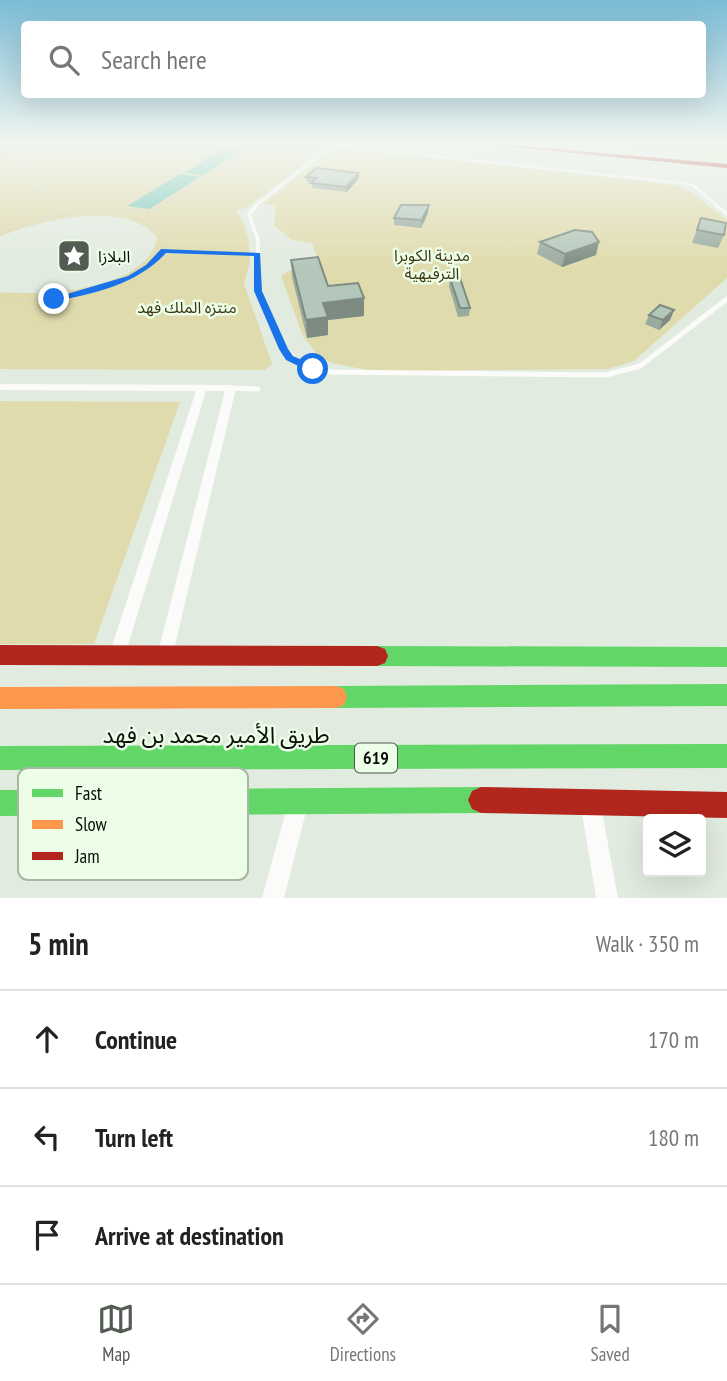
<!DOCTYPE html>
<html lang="en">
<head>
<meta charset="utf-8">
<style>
	body { margin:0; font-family:"PT Sans Narrow","Noto Sans Arabic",sans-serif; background:#f2f2f2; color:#222 }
	.controls { position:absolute; right:21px; bottom:21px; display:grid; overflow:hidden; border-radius:7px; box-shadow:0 7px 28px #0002 }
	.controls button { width:63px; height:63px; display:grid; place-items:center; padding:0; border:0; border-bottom:2px solid #e0e0e0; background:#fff; color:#222; font:35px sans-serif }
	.stop { position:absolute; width:21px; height:21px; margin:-16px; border:5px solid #1a73e8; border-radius:50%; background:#fff }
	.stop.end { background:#1a73e8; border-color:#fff; box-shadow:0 2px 7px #0008 }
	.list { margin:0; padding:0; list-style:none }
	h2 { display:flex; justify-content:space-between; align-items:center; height:91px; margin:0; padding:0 28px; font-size:30px }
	h2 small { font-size:23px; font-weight:400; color:#767676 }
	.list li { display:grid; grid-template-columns:46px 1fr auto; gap:21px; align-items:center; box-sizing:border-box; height:98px; padding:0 28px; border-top:2px solid #e0e0e0 }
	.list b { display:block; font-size:26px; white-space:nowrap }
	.list em { font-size:23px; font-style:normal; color:#767676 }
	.icon { flex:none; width:38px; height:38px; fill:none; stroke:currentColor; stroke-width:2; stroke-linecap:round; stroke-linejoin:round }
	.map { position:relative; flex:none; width:727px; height:898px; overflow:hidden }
	.search { position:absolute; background:#fff; box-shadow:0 7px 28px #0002; left:21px; right:21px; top:21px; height:77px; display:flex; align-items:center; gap:18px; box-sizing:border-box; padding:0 24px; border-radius:7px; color:#767676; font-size:26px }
	.sheet { height:385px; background:#fff }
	nav { display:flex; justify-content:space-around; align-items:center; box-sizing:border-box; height:98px; border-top:2px solid #e0e0e0; background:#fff; font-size:19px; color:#767676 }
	nav a { display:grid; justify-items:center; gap:4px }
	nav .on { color:#545b53 }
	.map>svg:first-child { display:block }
</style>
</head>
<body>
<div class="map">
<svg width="727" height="898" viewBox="0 0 727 898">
	<rect width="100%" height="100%" fill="#e2ebe0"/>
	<!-- green -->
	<g fill="#e0dbac">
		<path d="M0,143H295L325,146L246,208L236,211L243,222L248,236L250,262L244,283L272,364L265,370L0,369V292C42,296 147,291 157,238C128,199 38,220 0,237Z"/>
		<polygon points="554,143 727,143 727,159"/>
		<polygon points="335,147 675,185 688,190 727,220 727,278 634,361 608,369 373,371 331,363 316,353 303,336 281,276 289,271 319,263 312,243 292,240 274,225 276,206 263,204"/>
		<polygon points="0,401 180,402 94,644 0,644"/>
	</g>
	<!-- water -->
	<g fill="#79c9bc">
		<polygon points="226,147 244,150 203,175 184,173"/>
		<polygon points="180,174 200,177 149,209 127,206"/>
	</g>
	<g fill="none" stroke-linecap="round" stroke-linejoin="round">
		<!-- path -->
		<g stroke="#cfd2ce" stroke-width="2" stroke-dasharray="1 2.5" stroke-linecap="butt">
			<polygon points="224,145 251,149 150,212 116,207"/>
			<polyline points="0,158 35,167 48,182 34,192 0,203"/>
			<polyline points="179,173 207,176"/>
			<polyline points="47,183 48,188 21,211 38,217 63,215"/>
			<polyline points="0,224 10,230"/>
			<path d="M0,234C50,215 124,195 167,237C165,244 164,252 159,257C129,297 46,301 0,299"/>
			<polyline points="164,251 252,254"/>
		</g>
		<!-- lane-far2 -->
		<g stroke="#fbfcfa" stroke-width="2.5">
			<polyline points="311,143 691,184 719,207"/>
			<polyline points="254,207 332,145"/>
		</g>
		<!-- lane-far1 -->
		<g stroke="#fbfcfa" stroke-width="3.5">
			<polyline points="256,206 249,214 258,240 258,288"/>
			<polyline points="717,206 727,214"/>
		</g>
		<!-- lane -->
		<g stroke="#fbfcfa" stroke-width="5">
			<polyline points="258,287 283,349 301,364 331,372 606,375 640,366 727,299"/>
			<polyline points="231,388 258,389"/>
		</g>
		<!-- street -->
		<g fill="#fbfcfa" fill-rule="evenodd">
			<polygon points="0,384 231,385 236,388 171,662 165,664 159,662 157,656 225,391 206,391 125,655 123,661 117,663 111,661 109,655 196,391 0,390"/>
			<polygon points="299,790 306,793 309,800 284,898 262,898 289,800 292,793"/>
			<polygon points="590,791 597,794 600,801 618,898 596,898 580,801 583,794"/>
		</g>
		<!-- fast -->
		<g fill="#63d668" fill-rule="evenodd">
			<polygon points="377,646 727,647 727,667 377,666 369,663 366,656 369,649"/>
			<polygon points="727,684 727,706 336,708 328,705 325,697 328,689 336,686"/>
			<polygon points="727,744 727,768 0,770 0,746"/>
			<polygon points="481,787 490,791 494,800 490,809 481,813 0,816 0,790"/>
		</g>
		<!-- slow -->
		<polygon fill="#ff974d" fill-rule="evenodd" points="336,686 344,689 347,697 344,705 336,708 0,709 0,687"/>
		<!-- jam -->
		<g fill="#b3261e" fill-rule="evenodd">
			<polygon points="488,143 727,164 727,168 491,145"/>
			<polygon points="0,645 377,646 385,649 388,656 385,663 377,666 0,665"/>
			<polygon points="481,787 727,792 727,818 481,813 472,809 468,800 472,791"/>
		</g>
	</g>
	<!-- wall -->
	<g fill="#99aa9f">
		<polygon points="306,177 359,178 347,192 312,188 312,183 307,182"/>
		<polygon points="428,213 421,228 394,225 394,218"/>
		<polygon points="701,218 724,235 718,248 692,243"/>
		<polygon points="540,242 596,255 562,267 537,254"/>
		<polygon points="291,260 364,316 328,320 328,335 307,338 292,277"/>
		<polygon points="450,278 470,308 469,316 458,317 449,286"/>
		<polygon points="674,310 670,320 659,330 645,324 649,315"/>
	</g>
	<!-- shaded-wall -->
	<g fill="#7d8b82">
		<polygon points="359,173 359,178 347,192 346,187"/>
		<polygon points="429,205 428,213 421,228 422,220"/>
		<polygon points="599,242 596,255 562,267 565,254"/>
		<polygon points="364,298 364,316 328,320 328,335 307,338 306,320 323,303"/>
		<polygon points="674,310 670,320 659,330 663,320"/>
	</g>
	<!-- building -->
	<g fill="#b2c6b9" stroke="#7d8b82" stroke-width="2">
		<polygon points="316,168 359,173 346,187 311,183 316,178 306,177"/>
		<polygon points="401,205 429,205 422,220 394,218"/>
		<polygon points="701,218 726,223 724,235 697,230"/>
		<polygon points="575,230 592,232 599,242 565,254 540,242"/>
		<polygon points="318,257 328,286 358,283 364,298 323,303 328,317 306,320 291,260"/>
		<polygon points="459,275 470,308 460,308 450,278"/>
		<polygon points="660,305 674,310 663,320 649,315"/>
	</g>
	<!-- sky -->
	<linearGradient id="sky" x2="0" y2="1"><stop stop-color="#7bbcd6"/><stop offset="0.53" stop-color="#f2f6f1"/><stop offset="1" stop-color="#f2f6f1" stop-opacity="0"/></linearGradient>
	<rect width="727" height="269" fill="url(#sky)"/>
	<!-- route -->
	<path fill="#1a73e8" d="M161,249L260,253L262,291L288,349L293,356L316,366V371H309L286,360L279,349L254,291V256L166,253C137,284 95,294 54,301L50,299L128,276L146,265Z"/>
	<!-- icons -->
	<defs>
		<symbol id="sight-square" viewBox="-11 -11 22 22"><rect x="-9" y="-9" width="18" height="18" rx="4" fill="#545b53" stroke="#ecfee8"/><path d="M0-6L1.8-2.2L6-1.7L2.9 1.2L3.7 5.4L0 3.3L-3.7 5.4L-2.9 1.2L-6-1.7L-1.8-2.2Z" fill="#fff"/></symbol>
	</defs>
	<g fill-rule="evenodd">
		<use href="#sight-square" x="55" y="237" width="38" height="38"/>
	</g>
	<g text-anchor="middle" stroke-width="5" stroke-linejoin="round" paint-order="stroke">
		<!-- far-park labels -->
		<g font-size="16" fill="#403815" stroke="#ecfee8">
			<text x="432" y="261">مدينة الكوبرا<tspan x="432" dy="18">الترفيهية</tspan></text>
			<text x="187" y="313">منتزه الملك فهد</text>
		</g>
		<!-- far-poi labels -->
		<g font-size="16" fill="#080e07" stroke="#ecfee8" text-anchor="start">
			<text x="98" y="262">البلازا</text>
		</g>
		<!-- shield labels -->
		<rect fill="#ecfee8" stroke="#4c564a" stroke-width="2" x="355" y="743.5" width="42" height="29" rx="5"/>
		<g font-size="18" font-weight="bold" fill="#080e07">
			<text x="376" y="764">619</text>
		</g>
		<!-- near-street labels -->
		<g font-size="23" fill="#080e07" stroke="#ecfee8">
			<text x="216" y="743">طريق الأمير محمد بن فهد</text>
		</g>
	</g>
	<!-- legend -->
	<rect x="18" y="768" width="230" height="112" rx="10" fill="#ecfee8" stroke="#a8b6a4" stroke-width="2"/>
	<rect x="32" y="789" width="31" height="8" fill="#63d668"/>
	<rect x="32" y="820" width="31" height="9" fill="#ff974d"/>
	<rect x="32" y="852" width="31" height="8" fill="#b3261e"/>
	<g font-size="19" fill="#080e07">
		<text x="75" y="800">Fast</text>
		<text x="75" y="831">Slow</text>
		<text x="75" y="863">Jam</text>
	</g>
</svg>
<div class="controls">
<button><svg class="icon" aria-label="layers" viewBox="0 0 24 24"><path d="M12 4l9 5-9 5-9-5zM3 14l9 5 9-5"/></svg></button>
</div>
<div class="stop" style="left:313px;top:369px"></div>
<div class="stop end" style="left:54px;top:299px"></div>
<div class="search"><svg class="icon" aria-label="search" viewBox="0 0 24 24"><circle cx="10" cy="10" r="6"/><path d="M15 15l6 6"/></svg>Search here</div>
</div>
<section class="sheet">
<h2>5 min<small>Walk · 350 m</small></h2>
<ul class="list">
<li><svg class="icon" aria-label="ahead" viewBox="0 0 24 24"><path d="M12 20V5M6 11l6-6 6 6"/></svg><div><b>Continue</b></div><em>170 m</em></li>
<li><svg class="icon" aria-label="left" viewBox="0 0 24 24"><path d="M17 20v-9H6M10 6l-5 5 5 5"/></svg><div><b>Turn left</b></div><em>180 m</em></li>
<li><svg class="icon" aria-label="arrive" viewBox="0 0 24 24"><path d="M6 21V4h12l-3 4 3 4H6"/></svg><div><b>Arrive at destination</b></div></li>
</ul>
</section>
<nav>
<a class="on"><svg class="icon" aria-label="map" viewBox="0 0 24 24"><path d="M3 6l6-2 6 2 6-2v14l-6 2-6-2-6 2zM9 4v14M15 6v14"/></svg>Map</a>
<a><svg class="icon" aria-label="directions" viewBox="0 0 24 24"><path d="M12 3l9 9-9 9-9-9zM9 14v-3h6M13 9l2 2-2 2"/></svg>Directions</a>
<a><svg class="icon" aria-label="saved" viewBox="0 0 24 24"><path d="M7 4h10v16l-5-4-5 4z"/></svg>Saved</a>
</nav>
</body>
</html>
